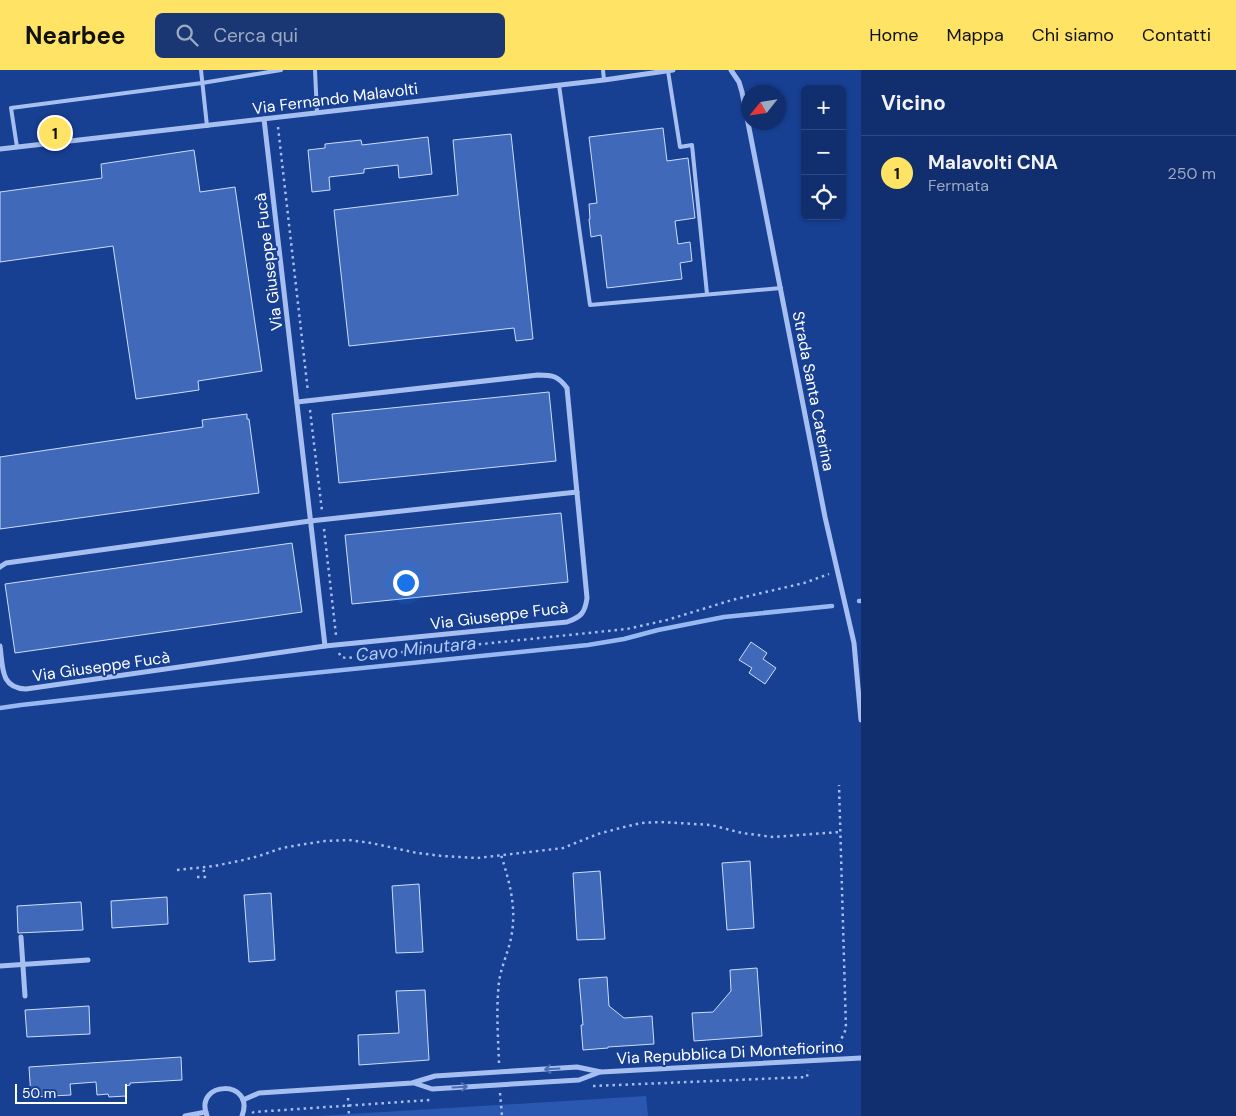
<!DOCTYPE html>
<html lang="it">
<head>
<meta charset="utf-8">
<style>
	body { margin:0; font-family:"DM Sans",sans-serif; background:#1a3773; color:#f1f3f6 }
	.controls { position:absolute; right:15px; top:15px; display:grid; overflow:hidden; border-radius:8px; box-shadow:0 1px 4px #0004 }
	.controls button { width:45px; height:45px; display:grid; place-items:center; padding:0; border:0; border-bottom:1px solid #304a81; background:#112f6e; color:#f1f3f6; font:25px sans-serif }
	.compass { position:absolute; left:741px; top:15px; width:45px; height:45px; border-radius:50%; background:#112f6e; box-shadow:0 1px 4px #0004; rotate:240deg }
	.scale { position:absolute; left:15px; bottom:12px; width:112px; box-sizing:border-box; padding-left:5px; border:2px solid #fff; border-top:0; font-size:14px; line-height:18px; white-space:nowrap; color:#fff; -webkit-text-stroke:4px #173f92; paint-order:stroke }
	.you { position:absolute; left:405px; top:512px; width:18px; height:18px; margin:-12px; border:4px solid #fff; border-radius:50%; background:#1a73e8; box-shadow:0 0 0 8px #1a73e833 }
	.badge { display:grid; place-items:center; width:32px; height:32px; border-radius:50%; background:#ffe365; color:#111; font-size:16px; font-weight:700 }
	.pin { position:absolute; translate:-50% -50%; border:2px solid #fff; box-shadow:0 1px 5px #0006 }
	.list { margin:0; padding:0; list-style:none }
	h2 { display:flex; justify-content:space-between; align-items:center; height:65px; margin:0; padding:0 20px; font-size:21px }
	h2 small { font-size:16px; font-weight:400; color:#9ca9c2 }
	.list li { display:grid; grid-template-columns:32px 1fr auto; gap:15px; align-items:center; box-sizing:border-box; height:75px; padding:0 20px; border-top:1px solid #304a81 }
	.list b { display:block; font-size:19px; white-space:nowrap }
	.list p { margin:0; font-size:16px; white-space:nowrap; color:#9ca9c2 }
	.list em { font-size:16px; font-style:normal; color:#9ca9c2 }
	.icon { flex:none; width:28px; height:28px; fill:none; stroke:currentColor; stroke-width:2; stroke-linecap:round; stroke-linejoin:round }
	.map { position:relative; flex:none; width:861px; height:1046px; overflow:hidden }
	header { display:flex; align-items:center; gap:30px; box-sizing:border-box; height:70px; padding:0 25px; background:#ffe365; color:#111 }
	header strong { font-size:24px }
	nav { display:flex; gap:28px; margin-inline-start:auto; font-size:18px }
	.search { width:350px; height:45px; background:#1a3773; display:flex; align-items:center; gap:12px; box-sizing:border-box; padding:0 18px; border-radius:8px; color:#9ca9c2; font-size:19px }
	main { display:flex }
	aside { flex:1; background:#112f6e }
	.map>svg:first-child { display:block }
</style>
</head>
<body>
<header>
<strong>Nearbee</strong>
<div class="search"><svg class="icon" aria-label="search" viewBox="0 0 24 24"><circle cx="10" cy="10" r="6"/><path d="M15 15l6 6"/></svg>Cerca qui</div>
<nav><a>Home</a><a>Mappa</a><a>Chi siamo</a><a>Contatti</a></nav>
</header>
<main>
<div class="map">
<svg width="861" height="1046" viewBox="0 0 861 1046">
	<rect width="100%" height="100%" fill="#173f92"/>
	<!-- green -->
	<polygon fill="#2a58b0" points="646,1026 648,1046 317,1046"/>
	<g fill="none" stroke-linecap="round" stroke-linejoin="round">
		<!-- stream -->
		<g stroke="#98b8f2" stroke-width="4.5">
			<polyline points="859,531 861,531"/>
			<polyline points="0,638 21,635 244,610 588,575 624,569 658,560 724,547 832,536"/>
		</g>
	</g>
	<!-- building -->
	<g fill="#4069b9" stroke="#cdddfb">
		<polygon points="663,58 667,91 688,88 695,148 675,151 678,174 690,172 692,191 680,193 682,209 607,218 601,165 591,167 589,149 590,149 589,134 597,133 589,67"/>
		<polygon points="511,64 533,269 516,271 514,258 349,276 334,140 458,125 453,70"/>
		<polygon points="428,67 432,104 399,108 398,95 364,99 364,103 329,107 330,120 312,122 308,80 325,78 325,74 361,70 362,75"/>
		<polygon points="194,80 200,122 235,117 262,301 198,311 199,320 136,329 113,176 0,192 0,122 102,108 101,94"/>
		<polygon points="549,322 556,391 339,413 332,344"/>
		<polygon points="247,344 247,349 249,349 259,423 0,459 0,387 203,357 202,350"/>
		<polygon points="561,443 568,512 352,534 345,465"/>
		<polygon points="292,473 302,542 15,583 5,514"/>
		<polygon points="751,572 767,583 763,589 776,598 765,614 749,603 752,598 739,590"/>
		<polygon points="750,791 754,858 727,860 722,793"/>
		<polygon points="600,801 605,869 577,870 573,803"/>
		<polygon points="419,814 423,882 396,883 392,816"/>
		<polygon points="271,823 275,890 249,892 244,825"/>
		<polygon points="167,827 168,854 112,858 111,831"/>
		<polygon points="81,832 83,860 18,863 17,836"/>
		<polygon points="757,898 762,966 694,971 692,943 713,942 731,921 730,900"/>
		<polygon points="607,907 609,936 624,948 652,946 654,974 608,977 608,978 583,980 581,955 583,955 579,909"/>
		<polygon points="425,920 429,990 359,995 358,965 399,963 396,921"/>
		<polygon points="89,936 90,964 27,967 25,940"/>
		<polygon points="181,987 182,1010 130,1013 130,1015 126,1016 126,1026 109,1027 108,1024 97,1025 96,1012 70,1014 71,1025 31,1027 29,997"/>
	</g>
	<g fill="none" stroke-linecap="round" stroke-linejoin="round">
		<!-- path -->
		<g stroke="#a6bff0" stroke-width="2.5" stroke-dasharray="2.5 4" stroke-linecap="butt">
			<polyline points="278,57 308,322"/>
			<polyline points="310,340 322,441"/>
			<polyline points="324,459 336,565"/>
			<polyline points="339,583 341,587 346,588 627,559 667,550 732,530 804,513 829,504"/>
			<polyline points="177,800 214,796 239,791 259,786 282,778 299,775 325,771 349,770 371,773 417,783 442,786 477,788 563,778 598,764 620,758 641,753 661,752 711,755 742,763 773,767 840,762"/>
			<polyline points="197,807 205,807 203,797"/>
			<polyline points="807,975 826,978 839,974 846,959 839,715"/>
			<path d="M499,993C498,966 496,939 499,912C501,897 508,883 511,868C517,839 510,813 501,785"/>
			<polyline points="593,1016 807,1007 808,1000"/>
			<polyline points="500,1023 502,1046"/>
			<polyline points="348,1028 349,1046"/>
			<polyline points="252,1043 254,1042 430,1030"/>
		</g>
		<!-- lane -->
		<g stroke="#a6bff0" stroke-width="4">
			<polyline points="201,0 207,56"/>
			<polyline points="315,0 317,43"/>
			<polyline points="603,0 604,10"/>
			<polyline points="668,1 680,77 692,75 707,224"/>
			<polyline points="559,15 590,235 781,218"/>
			<polyline points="17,77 11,38 202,13 281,0"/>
		</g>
		<!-- street -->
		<g stroke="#a6bff0" stroke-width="5">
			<polyline points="731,0 739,12 742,22 825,447 854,573 861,650"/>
			<polyline points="264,49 325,576"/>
			<polyline points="0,79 604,10 673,0"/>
			<polyline points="0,497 6,493 310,451 577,422"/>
			<path d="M0,576C3,597 0,618 26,619L325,576L567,552C581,547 585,543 587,528L567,318C558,306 553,305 538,305L297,332"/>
			<polyline points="21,867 25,926"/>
			<polyline points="0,896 88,890"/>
			<polyline points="414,1013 432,1019 579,1010 600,1002"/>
			<polyline points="243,1030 259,1023 412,1013 435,1006 577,997 601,1002 861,988"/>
			<polyline points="185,1046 206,1042"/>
			<path d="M207,1046C193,1010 256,1009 242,1046"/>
		</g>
	</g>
	<!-- one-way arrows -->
	<defs><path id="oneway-shaft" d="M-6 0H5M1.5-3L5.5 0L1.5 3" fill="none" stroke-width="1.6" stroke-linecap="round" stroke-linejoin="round" transform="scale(1.25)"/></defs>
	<g stroke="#496cb3">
		<use href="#oneway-shaft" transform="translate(552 999) rotate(177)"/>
		<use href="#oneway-shaft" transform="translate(460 1017) rotate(-3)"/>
	</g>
	<g text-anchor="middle" stroke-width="4" stroke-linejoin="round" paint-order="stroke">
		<!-- street labels -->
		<g font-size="16" fill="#fff" stroke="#173f92">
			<text transform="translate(335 28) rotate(-7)" y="6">Via Fernando Malavolti</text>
			<text transform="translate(268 192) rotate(-97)" y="6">Via Giuseppe Fucà</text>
			<text transform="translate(814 321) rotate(79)" y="6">Strada Santa Caterina</text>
			<text transform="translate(499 545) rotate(-7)" y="6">Via Giuseppe Fucà</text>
			<text transform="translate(101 596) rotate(-8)" y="6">Via Giuseppe Fucà</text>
			<text transform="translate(730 982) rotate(-3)" y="6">Via Repubblica Di Montefiorino</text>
		</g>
		<!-- water labels -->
		<g font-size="18" font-style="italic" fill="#b2caf7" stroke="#173f92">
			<text transform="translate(416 579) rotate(-6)" y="6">Cavo Minutara</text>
		</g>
	</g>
</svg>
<div class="controls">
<button>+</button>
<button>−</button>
<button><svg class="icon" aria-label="locate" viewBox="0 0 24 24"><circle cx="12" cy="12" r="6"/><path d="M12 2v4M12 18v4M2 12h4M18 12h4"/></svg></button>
</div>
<svg class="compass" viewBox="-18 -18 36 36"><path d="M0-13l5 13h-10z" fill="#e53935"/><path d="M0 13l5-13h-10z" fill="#9ca9c2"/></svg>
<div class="scale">50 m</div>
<div class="you"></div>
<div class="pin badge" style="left:55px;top:63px">1</div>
</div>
<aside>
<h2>Vicino<small></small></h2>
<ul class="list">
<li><span class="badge">1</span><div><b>Malavolti CNA</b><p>Fermata</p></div><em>250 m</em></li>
</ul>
</aside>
</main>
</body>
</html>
